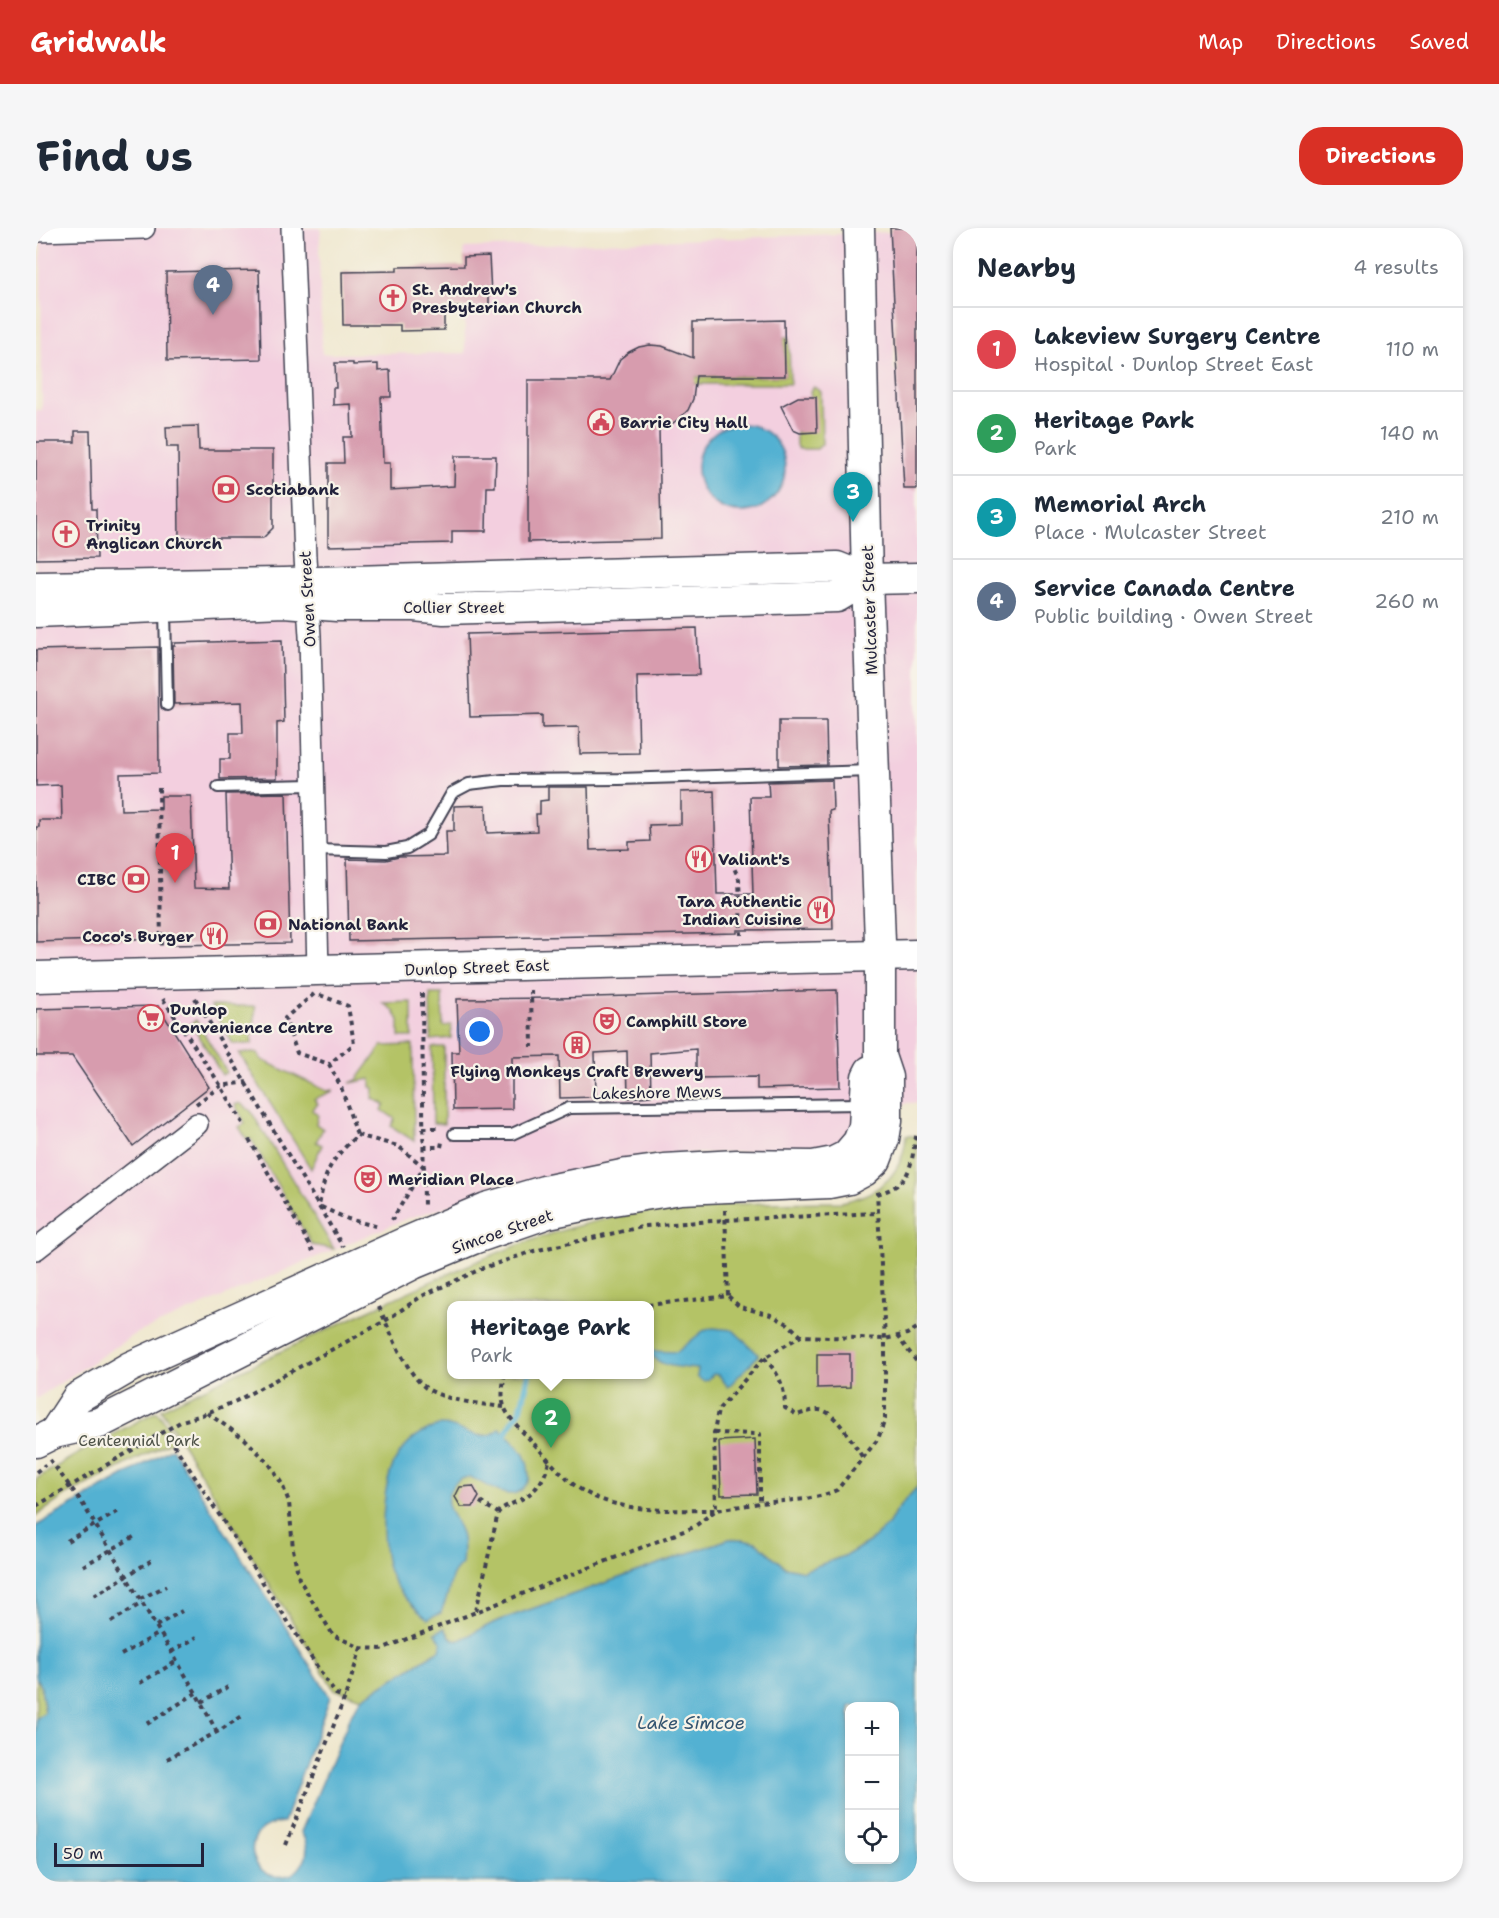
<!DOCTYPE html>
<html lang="en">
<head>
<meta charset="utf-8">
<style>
	body { margin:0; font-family:"Shantell Sans",sans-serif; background:#f6f6f7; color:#1f2937 }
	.controls { position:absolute; right:18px; bottom:18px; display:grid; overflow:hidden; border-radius:12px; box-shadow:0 3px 9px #0003 }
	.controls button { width:54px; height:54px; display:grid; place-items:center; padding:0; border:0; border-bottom:2px solid #e0e1e3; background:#fff; color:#1f2937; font:30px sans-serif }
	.scale { position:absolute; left:18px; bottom:15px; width:150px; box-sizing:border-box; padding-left:6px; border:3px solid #22223b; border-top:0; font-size:16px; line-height:21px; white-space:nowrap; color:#22223b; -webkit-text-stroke:4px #f7f3e8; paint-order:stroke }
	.you { position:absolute; left:444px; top:804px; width:21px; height:21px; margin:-15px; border:4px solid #fff; border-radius:50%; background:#1a73e8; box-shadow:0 0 0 9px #1a73e833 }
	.badge { display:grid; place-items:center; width:39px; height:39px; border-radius:50%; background:#d93025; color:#fff; font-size:20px; font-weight:700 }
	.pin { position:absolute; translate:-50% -50px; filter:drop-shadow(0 2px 3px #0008) }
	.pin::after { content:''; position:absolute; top:32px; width:21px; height:18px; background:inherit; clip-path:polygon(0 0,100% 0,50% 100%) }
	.popup { position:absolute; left:411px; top:1073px; width:207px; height:78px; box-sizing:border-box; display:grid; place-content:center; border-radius:12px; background:#fff; filter:drop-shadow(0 2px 4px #0005); font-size:20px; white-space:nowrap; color:#747a83 }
	.popup b { font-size:22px; color:#1f2937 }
	.popup::after { content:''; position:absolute; left:50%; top:100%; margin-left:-12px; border:12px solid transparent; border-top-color:#fff }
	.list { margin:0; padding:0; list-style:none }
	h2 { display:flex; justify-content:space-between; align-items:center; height:78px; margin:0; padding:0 24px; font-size:26px }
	h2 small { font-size:20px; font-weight:400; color:#747a83 }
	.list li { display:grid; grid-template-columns:39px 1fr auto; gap:18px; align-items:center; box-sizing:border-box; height:84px; padding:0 24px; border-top:2px solid #e0e1e3 }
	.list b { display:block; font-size:22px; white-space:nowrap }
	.list p { margin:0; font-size:20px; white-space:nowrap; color:#747a83 }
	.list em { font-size:20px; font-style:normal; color:#747a83 }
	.icon { flex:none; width:33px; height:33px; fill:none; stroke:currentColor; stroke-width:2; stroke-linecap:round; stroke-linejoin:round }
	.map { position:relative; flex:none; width:881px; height:1654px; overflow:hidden; border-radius:24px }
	header { display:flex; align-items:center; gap:36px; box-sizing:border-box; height:84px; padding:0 30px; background:#d93025; color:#fff }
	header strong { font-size:28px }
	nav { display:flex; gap:33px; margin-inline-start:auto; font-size:21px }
	.intro { display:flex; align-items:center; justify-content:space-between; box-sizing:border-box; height:144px; padding:0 36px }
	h1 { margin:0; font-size:42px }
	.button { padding:15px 27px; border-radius:24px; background:#d93025; color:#fff; font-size:21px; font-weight:700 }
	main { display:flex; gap:36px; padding:0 36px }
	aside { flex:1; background:#fff; border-radius:24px; box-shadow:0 3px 9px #0003 }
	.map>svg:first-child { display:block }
</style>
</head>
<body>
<header>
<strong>Gridwalk</strong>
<nav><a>Map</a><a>Directions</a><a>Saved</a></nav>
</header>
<div class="intro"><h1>Find us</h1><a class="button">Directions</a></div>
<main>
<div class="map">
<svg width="881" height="1654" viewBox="0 0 881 1654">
	<rect width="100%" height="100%" fill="#f7f3e8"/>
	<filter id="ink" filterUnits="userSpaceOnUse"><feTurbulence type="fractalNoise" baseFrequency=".0167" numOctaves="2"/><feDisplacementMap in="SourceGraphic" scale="12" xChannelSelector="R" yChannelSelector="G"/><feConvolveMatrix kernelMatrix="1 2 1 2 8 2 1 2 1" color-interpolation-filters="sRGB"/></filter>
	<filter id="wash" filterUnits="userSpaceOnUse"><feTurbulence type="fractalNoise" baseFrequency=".008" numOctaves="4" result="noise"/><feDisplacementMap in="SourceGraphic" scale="24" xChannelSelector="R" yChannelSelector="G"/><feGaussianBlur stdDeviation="1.35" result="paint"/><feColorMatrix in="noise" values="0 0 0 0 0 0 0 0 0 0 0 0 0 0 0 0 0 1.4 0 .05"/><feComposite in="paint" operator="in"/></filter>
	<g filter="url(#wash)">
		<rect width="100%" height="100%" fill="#efe7cd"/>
		<!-- built -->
		<polygon fill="#f3cfdf" points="5,0 285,0 283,23 286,126 429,125 428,20 858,4 858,143 881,143 881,875 871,875 804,921 612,927 491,954 370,991 99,1106 0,1171 0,182 6,182"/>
		<!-- green -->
		<g fill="#b4c366" stroke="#6b7250" stroke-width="1.5" fill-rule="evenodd">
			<polygon points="748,109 753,109 754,156 658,156 657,149 749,148"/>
			<polygon points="778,159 785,164 786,216 781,221 763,221 760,218 760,203 764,205 780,169 775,169 774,163"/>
			<polygon points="394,766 406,766 407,798 415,797 415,810 395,812"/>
			<polygon points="376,774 376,809 363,809 363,792 357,782 347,775"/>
			<path d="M175,778H219C221,792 215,803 216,816H197Z"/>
			<polygon points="160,792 191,844 186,847 155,795"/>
			<polygon points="377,817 378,913 355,898 359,891 346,882 349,876 337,871 338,860 335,859 335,851 314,855 321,852 346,818"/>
			<polygon points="396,819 408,819 408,896 397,895"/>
			<polygon points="203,825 222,825 226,832 291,863 297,862 297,863 278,871 282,876 276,882 282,887 280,896 287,901 280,914 286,917 275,941"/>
			<polygon points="204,875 215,883 298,1021 276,1017 215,911 211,912 203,899 209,895 199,877"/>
			<path d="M870,908H881V1259L860,1283L853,1296L833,1314L811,1327L767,1343L749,1339L720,1314L693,1311L459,1394L422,1413L415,1410L409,1400L404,1422L326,1470L298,1461L125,1181C197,1146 269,1112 342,1078C417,1043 493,1007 575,990C652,974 726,975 805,974C842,967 867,948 870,908ZM416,1078H614V1146H416Z"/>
			<polygon points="121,1183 140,1211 32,1266 0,1288 0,1251 43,1225"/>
			<polygon points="0,1450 5,1459 9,1484 0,1491"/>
		</g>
		<!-- water -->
		<g fill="#53b1d2" stroke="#3a6a86" stroke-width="1.5" fill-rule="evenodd">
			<circle cx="705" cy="240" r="44"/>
			<path d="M677,1100L697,1102L723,1127L692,1159L683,1147L677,1146L672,1152L667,1153L661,1149L662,1141C646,1139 619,1140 614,1123L641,1124L667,1103Z"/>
			<path d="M405,1197C425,1197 447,1219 464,1200C480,1219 493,1222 493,1251C479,1282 454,1257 434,1249C427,1250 422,1251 417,1258C403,1277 420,1287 425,1306C428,1316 427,1326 426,1336C416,1346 416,1348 413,1361C412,1369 407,1377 405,1385L392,1391C378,1381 361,1362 354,1346C348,1331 347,1311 347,1295C348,1251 357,1210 405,1197Z"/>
			<path d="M136,1220L294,1469L248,1594C200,1597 212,1654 249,1648C257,1647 263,1642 267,1635C273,1625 271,1614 265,1604L316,1485L326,1470L404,1422L406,1415L399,1405L408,1400L415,1410L422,1413L459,1394L693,1311H707L720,1314L749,1339L767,1343L811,1327L833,1314L853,1296L860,1283L881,1259V1654H0V1491L9,1484L5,1459L0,1450V1298ZM858,1478V1632H814V1478Z"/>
		</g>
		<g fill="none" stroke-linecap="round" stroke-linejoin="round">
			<!-- stream -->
			<polyline stroke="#53b1d2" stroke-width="6" points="469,1206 485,1180 493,1146"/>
		</g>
		<g id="blocks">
			<!-- building -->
			<g fill="#d79cae">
				<polygon points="854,0 881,0 881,261 868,261"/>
				<polygon points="453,28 455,66 453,67 453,78 408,80 408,102 364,103 364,97 307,97 306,44 361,43 361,39 428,38 428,29"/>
				<polygon points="223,42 225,131 131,133 130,44"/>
				<polygon points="748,92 749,148 660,148 657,171 652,182 644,190 634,197 623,200 625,311 492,314 492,152 574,152 584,131 593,124 603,119 614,117 626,118 657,130 657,94"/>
				<polygon points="299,135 317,135 317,137 342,136 342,143 354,142 355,169 345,169 347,235 354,235 354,262 418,258 419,228 460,228 459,259 451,259 450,303 416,303 416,315 292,318 292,235 308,235 307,209 316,209 315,176 297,177 297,160 300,160"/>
				<polygon points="762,169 780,169 781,204 764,205 757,202 745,178"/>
				<polygon points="162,198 163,222 237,222 237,300 227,310 143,310 142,219 131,219 130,199"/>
				<polygon points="39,203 54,203 56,281 60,281 61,330 0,331 0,214 39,214"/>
				<polygon points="661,400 663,447 601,448 603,525 544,526 543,499 506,500 506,487 434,489 431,406"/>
				<polygon points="246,412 248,494 241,495 241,550 184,551 184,531 194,531 194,505 207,505 206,474 138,476 137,418 139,418 139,415"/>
				<polygon points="122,419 123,545 84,546 85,582 125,581 125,568 155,568 158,660 193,661 190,566 250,565 254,715 132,717 132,710 0,714 0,599 3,599 3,592 26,592 25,557 0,558 0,422"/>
				<polygon points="743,493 790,493 791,537 743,538"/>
				<polygon points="796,552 797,582 793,583 797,701 701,702 701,705 313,713 311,631 350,632 363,629 411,628 410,603 418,603 418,578 450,577 451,605 501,603 500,586 504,586 504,573 512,572 512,559 552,559 554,622 593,621 593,614 614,613 613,597 645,596 645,564 678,563 681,666 717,666 714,569 733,569 732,554"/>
				<polygon points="801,762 804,859 721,861 721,849 660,850 660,821 614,825 615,868 592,870 591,823 559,825 560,869 524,870 523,828 476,829 476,881 417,882 416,824 423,824 421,771 522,770"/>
				<polygon points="122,778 173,859 97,918 36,828 0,828 0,781"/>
				<polygon points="781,1126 814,1126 814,1159 781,1160"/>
				<polygon points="719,1211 721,1266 685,1267 683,1213"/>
				<polygon points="437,1258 443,1269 437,1279 425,1279 419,1269 424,1259"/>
			</g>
		</g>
	</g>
	<g filter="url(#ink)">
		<use href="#blocks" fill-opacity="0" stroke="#414051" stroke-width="1.5"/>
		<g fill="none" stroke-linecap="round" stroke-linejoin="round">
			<defs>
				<g id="lane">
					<polyline points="129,381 131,477"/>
					<polyline points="182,559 277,557"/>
					<polyline points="279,622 350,624 371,620 392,607 416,565 433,556 467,552 583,551 835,543"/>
					<polyline points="418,906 476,906 533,880 826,876"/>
				</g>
				<g id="street">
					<polyline points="256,0 269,329 274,408 282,743"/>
					<polyline points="0,3 108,0"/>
					<polyline points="0,1021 161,896"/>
				</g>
				<g id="secondary">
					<polyline points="0,359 247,355 801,339 831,351 881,350"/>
					<polyline points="0,384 248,374 301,378 378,378 408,381 801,369 831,351"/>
					<polyline points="0,749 881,727"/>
					<polyline points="18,1205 41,1170 94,1139 368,1015 450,980 508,963 591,946 628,941 701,937 777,938 798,934 810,928 822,914 828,899 831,849 834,843"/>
					<polyline points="0,1214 18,1205 63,1195 377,1036 437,1011 512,985 565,974 645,961 793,955 813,951 828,943 840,932 848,911 851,893 851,849 844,828 844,714 831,351 823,0"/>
				</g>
			</defs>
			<!-- lane casing -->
			<use href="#lane" stroke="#414051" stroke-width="14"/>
			<!-- street casing -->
			<use href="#street" stroke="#414051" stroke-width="24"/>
			<!-- secondary casing -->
			<use href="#secondary" stroke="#414051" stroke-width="33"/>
			<!-- path -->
			<g stroke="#414051" stroke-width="4" stroke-dasharray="4.5 4.5" stroke-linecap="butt">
				<polyline points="123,560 125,721"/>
				<polyline points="695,633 703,651 705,707"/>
				<polyline points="495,762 496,819"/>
				<polyline points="386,765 388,981"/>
				<path d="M278,766L249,790L261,825L293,836L305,859L321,907C293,935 290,940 283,978L312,991L343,999"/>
				<polyline points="284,767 312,778 318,816 293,836"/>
				<polyline points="159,770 307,1019"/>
				<polyline points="127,771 185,858 207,895"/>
				<polyline points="160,876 185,858 211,854"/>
				<polyline points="387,900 405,900"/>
				<polyline points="321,907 362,918 388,939 356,992"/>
				<polyline points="212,914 214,913 277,1023"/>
				<polyline points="387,919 405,919 406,914"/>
				<path d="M841,966C878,956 874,936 881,904"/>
				<polyline points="689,982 692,1068"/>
				<polyline points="603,1078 692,1068 704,1079 735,1087 752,1096 765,1108 849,1111 871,1106 881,1100"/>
				<path d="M343,1079C353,1101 371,1147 390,1160C409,1173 445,1176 468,1179"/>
				<polyline points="861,1108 881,1134"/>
				<path d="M728,1130C743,1145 749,1159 749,1180L761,1187C768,1185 780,1180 788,1183C802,1188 819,1218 827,1230"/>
				<path d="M469,1146C467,1156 465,1169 468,1178C471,1189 489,1206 496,1214C508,1226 519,1240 531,1251C570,1287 631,1282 680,1282L678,1205L682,1182L728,1130L765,1108"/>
				<polyline points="171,1185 209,1211 234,1237 246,1256 253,1274 257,1321 263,1351 297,1407 325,1420 345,1421 658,1299 680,1282 724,1275 770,1271 788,1267 801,1262 842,1211 849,1191 849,1111 841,964"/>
				<polyline points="678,1205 724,1206 724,1275"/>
				<polyline points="133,1209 293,1457 300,1466 309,1469"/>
				<polyline points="14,1232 45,1273 160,1465 181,1504"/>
				<polyline points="0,1244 9,1237"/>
				<polyline points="444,1274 462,1285"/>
				<polyline points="0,1278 146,1193 166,1187 200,1173 349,1093 386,1068 447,1040 498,1023 610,998 689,992 841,985"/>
				<polyline points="31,1313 85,1282"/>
				<polyline points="47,1338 101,1307"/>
				<polyline points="58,1368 116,1332"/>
				<polyline points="104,1371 130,1358"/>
				<path d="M440,1383L462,1285C467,1278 474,1277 482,1273C500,1264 509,1252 513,1233"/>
				<polyline points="75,1394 106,1375"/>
				<polyline points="120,1398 146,1383"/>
				<polyline points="135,1424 161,1409"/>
				<polyline points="85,1427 124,1405"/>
				<polyline points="104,1455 141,1433"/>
				<polyline points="165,1474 192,1459"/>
				<polyline points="111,1496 160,1465"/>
				<polyline points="131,1531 181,1504 208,1487"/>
				<polyline points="250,1617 309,1469 325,1420"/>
			</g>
			<!-- lane -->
			<use href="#lane" stroke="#fff" stroke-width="10"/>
			<!-- street -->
			<use href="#street" stroke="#fff" stroke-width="21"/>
			<!-- secondary -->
			<use href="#secondary" stroke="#fff" stroke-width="30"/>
		</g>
	</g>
	<!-- icons -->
	<defs>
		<symbol id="church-ring" viewBox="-11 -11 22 22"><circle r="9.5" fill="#f7f3e8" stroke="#d1495b" stroke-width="1.5"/><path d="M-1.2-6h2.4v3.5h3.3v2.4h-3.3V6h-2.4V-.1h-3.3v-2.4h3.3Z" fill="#d1495b"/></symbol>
		<symbol id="civic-ring" viewBox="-11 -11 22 22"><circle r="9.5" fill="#f7f3e8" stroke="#d1495b" stroke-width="1.5"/><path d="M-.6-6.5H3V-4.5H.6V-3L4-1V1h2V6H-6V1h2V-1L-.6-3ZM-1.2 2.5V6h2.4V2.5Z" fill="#d1495b"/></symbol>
		<symbol id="bank-ring" viewBox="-11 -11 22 22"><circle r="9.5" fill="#f7f3e8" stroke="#d1495b" stroke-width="1.5"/><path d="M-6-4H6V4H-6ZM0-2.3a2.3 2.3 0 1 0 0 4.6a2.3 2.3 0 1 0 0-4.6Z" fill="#d1495b"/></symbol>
		<symbol id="restaurant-ring" viewBox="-11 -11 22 22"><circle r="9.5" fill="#f7f3e8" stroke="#d1495b" stroke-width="1.5"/><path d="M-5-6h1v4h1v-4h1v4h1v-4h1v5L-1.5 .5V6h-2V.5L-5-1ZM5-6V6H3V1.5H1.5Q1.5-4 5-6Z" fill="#d1495b"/></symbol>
		<symbol id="supermarket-ring" viewBox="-11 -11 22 22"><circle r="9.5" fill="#f7f3e8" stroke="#d1495b" stroke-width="1.5"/><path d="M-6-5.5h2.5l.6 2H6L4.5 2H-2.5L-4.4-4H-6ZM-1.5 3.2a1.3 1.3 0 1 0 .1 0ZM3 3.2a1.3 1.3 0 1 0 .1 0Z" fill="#d1495b"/></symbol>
		<symbol id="theatre-ring" viewBox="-11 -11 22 22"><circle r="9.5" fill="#f7f3e8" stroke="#d1495b" stroke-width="1.5"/><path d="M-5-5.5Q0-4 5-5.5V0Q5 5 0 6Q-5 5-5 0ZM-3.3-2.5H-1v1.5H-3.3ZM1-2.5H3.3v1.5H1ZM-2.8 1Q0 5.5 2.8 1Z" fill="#d1495b"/></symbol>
		<symbol id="building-ring" viewBox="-11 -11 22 22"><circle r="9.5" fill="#f7f3e8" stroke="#d1495b" stroke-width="1.5"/><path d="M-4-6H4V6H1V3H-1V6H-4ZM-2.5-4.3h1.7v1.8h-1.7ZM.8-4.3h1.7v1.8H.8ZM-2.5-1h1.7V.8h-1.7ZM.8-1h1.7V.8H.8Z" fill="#d1495b"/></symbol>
	</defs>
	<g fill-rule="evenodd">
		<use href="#church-ring" x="342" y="55" width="30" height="30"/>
		<use href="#civic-ring" x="550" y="179" width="30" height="30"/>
		<use href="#bank-ring" x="175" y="246" width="30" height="30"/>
		<use href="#church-ring" x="15" y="291" width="30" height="30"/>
		<use href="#restaurant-ring" x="648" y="616" width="30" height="30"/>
		<use href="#bank-ring" x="85" y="636" width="30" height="30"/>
		<use href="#restaurant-ring" x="770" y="667" width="30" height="30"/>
		<use href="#bank-ring" x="217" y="681" width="30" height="30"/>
		<use href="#restaurant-ring" x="163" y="693" width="30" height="30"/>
		<use href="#supermarket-ring" x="100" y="775" width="30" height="30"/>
		<use href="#theatre-ring" x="556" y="778" width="30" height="30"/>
		<use href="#building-ring" x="526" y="802" width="30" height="30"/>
		<use href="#theatre-ring" x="317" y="936" width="30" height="30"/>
	</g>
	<g text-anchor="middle" stroke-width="4.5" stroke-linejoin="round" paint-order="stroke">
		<!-- poi labels -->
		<g font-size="16" font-weight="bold" fill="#22223b" stroke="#f7f3e8" text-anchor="start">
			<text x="376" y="67">St. Andrew's<tspan x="376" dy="18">Presbyterian Church</tspan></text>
			<text x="584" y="200">Barrie City Hall</text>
			<text x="210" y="267">Scotiabank</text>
			<text x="50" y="303">Trinity<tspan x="50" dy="18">Anglican Church</tspan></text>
			<text x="682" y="637">Valiant's</text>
			<text x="80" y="657" text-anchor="end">CIBC</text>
			<text x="766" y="679" text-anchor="end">Tara Authentic<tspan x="766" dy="18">Indian Cuisine</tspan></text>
			<text x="252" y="702">National Bank</text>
			<text x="158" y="714" text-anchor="end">Coco's Burger</text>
			<text x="134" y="787">Dunlop<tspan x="134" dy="18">Convenience Centre</tspan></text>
			<text x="590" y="799">Camphill Store</text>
			<text x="541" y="849" text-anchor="middle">Flying Monkeys Craft Brewery</text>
			<text x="352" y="957">Meridian Place</text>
		</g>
		<!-- street labels -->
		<g font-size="16" fill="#22223b" stroke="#f7f3e8">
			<text transform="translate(271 371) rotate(-93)" y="6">Owen Street</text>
			<text x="418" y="385">Collier Street</text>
			<text transform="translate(833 382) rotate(-92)" y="6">Mulcaster Street</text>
			<text transform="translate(441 739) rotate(-2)" y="6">Dunlop Street East</text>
			<text transform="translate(621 864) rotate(-1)" y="6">Lakeshore Mews</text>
			<text transform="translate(466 1003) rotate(-19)" y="6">Simcoe Street</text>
		</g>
		<!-- park labels -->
		<g font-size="16" fill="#4e5248" stroke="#f7f3e8">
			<text x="103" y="1218">Centennial Park</text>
		</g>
		<!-- water labels -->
		<g font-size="18" font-style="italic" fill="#335470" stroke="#f7f3e8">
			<text x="655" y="1501">Lake Simcoe</text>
		</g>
	</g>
</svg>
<div class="controls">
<button>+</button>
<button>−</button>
<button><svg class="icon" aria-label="locate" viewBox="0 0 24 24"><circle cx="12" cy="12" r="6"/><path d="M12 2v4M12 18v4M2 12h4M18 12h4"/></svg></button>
</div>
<div class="scale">50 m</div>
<div class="you"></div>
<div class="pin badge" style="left:139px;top:655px;background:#e0444e">1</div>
<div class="pin badge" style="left:515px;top:1220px;background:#2e9e5b">2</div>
<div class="popup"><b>Heritage Park</b>Park</div>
<div class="pin badge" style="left:817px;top:294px;background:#0f9aa8">3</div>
<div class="pin badge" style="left:177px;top:87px;background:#5c6f8a">4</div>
</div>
<aside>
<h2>Nearby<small>4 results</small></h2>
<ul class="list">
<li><span class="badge" style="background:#e0444e">1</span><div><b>Lakeview Surgery Centre</b><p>Hospital · Dunlop Street East</p></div><em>110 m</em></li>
<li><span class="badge" style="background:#2e9e5b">2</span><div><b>Heritage Park</b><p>Park</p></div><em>140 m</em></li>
<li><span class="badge" style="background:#0f9aa8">3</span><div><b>Memorial Arch</b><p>Place · Mulcaster Street</p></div><em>210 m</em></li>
<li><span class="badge" style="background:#5c6f8a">4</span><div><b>Service Canada Centre</b><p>Public building · Owen Street</p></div><em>260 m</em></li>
</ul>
</aside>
</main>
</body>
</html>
